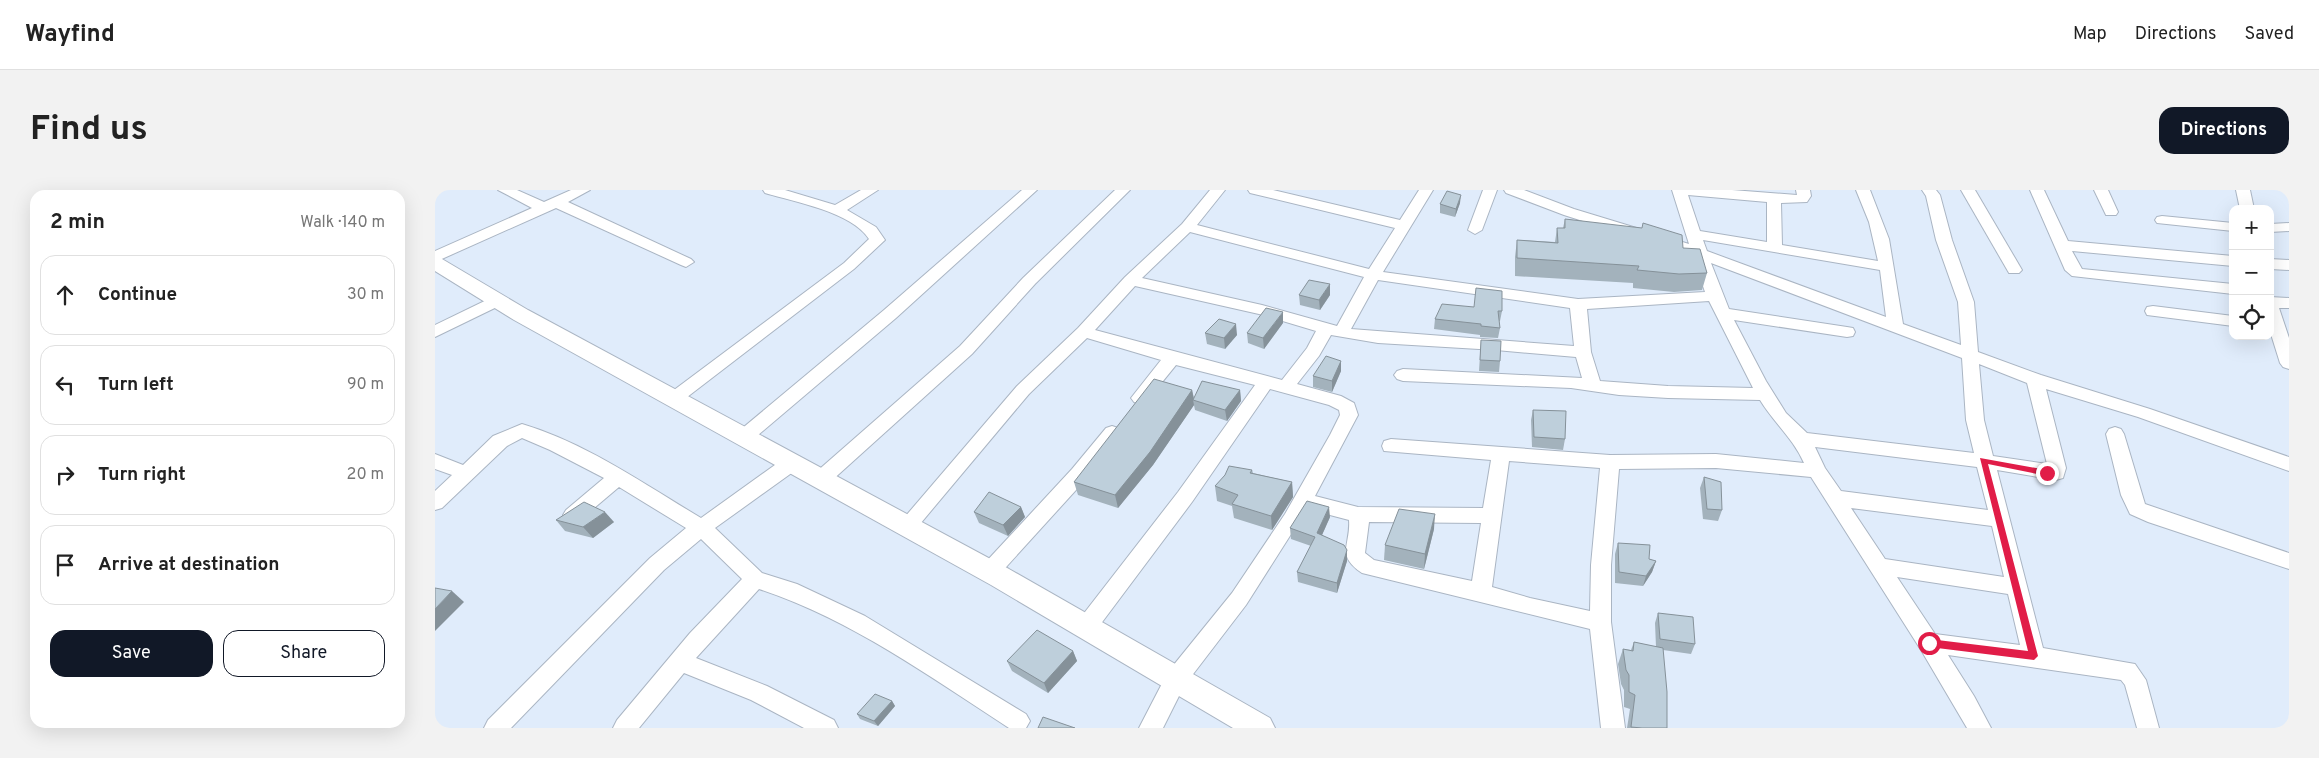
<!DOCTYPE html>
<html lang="en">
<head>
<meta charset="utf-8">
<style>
	body { margin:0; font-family:Overpass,sans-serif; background:#f2f2f2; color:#222 }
	.controls { position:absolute; right:15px; top:15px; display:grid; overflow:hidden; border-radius:10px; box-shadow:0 5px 20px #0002 }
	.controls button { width:45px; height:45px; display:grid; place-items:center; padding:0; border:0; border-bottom:1px solid #e0e0e0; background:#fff; color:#222; font:25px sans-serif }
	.stop { position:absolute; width:15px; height:15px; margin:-11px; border:4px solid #e11d48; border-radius:50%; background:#fff }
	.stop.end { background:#e11d48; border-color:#fff; box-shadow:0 1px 5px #0008 }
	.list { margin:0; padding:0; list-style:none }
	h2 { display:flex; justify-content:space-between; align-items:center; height:65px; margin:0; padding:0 20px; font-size:21px }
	h2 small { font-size:16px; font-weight:400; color:#767676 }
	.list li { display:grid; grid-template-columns:32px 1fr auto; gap:15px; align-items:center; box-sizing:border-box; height:80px; margin:0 10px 10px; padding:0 10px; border:1px solid #e0e0e0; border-radius:15px }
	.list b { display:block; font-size:19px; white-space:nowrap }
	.list em { font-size:16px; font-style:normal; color:#767676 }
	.actions { display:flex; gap:10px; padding:15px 20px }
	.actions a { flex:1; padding:11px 0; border:1px solid #111827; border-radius:15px; text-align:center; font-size:18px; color:#111827 }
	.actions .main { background:#111827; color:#fff }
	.icon { flex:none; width:28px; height:28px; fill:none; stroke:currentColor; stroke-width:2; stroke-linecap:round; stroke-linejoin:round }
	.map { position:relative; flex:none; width:1854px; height:538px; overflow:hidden; border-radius:15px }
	header { display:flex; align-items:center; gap:30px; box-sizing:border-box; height:70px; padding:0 25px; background:#fff; border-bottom:1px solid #e0e0e0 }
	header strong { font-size:24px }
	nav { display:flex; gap:28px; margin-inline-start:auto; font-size:18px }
	.intro { display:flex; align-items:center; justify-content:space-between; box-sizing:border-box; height:120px; padding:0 30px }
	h1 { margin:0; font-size:35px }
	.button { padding:12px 22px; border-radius:15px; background:#111827; color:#fff; font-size:18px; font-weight:700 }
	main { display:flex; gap:30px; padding:0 30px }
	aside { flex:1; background:#fff; border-radius:15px; box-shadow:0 5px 20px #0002 }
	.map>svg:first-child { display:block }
</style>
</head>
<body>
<header>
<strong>Wayfind</strong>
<nav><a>Map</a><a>Directions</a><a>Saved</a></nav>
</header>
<div class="intro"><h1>Find us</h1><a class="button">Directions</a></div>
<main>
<aside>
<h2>2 min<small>Walk · 140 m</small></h2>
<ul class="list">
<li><svg class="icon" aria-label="ahead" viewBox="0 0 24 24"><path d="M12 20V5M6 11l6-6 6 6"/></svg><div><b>Continue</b></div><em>30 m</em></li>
<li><svg class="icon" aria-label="left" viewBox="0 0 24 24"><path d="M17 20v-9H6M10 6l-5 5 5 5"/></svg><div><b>Turn left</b></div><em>90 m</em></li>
<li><svg class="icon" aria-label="right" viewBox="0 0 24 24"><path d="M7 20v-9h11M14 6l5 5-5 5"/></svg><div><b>Turn right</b></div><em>20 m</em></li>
<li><svg class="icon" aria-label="arrive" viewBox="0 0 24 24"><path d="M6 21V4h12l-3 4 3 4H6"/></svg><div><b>Arrive at destination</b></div></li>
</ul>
<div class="actions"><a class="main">Save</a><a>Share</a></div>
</aside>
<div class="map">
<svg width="1854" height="538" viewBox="0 0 1854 538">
	<rect width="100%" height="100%" fill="#e0ecfb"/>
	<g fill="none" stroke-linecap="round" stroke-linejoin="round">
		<defs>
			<g id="minor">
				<polygon points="63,0 82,0 109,12 136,0 155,0 133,12 256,69 259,72 251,77 246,75 121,18 0,72 0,61 97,18"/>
				<path d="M328,0H350L400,15L426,0H443L412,20L441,37L450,50L419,79L247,211L241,213L235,211L232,207L235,203L409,73L434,49C417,22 360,12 330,3Z"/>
				<polygon points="587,0 602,0 461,128 316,251 310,253 304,251 301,246 304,241 449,120"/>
				<polygon points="680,0 695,0 600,94 537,164 394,293 387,295 380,293 377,288 380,283 525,156 588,88"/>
				<path d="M775,0H790L762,35L934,79L960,38L815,3L813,0H838L965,30L984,0H998L948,82L1143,109L1270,102L1258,66L1129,25L1071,3L1069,0H1089L1139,19L1254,54L1237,0H1297L1362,5L1361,0H1375L1376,6L1372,12L1346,13L1347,55L1443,71L1434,32L1421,0H1435L1454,49L1468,134L1526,155L1523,112L1501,50L1491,6L1487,0H1501L1505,5L1517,50L1539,112L1543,162L1606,185L1715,219L1854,267V281L1703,227L1611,199L1631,278L1628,288L1621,290L1562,280L1608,458L1700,474L1711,490L1724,538H1702L1690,495L1686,490L1513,465L1539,506L1556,538H1532L1486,460L1376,287L1281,278L1184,279L1176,375V432L1190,538H1166L1155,439L927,383C900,365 916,355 914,330L872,319L811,415L749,496L728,538H704L733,482L797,403L850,324L895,245L905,225L904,220L894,215L835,199L757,312L659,443L651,446L643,443L640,437L643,431L743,302L820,195L741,175L711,212L705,214L699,212L696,208L726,170L652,148L594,204L480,340L473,343L466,340L463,335L582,196L643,138L690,87L747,34ZM1253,5L1332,12V52L1265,41ZM755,42L929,87L902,136L827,115L707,88ZM1268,50L1445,80L1451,127L1272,61ZM1276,73L1527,168L1531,230L1539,263L1372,243L1351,223L1331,191L1299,130L1412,147L1418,146L1420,142L1418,138L1412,137L1294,119ZM943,90L1135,118L1139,156L916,139ZM700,96L824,124L881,141L872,158L847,190L660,140ZM1274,111L1318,198L1233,196L1165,191L1156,162L1152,119ZM896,145L943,153L1061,160L1141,167L1147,188L968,179L962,181L959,185L962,189L968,191L1136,198L1184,205L1233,208L1325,210C1339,233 1358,248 1369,273L1281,264L1175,265L956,249L949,251L947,256L949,261L1056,270L1048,318L923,317L880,306L923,225L919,213L906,206L862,194L884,166ZM1544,174L1592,193L1612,274L1558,266L1549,230ZM1380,257L1542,277L1553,320L1406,301L1390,278ZM1074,271L1165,278L1156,375L1155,421L1095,408L1057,397ZM1416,318L1557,336L1569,387L1450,369ZM934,332L1046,333L1037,391L939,370L930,363ZM1462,387L1573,404L1585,455L1500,444Z"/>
				<polygon points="1048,0 1062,0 1047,40 1040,44 1033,40"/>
				<polygon points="1526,0 1540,0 1587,80 1584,83 1574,83"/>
				<polygon points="1595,0 1609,0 1633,51 1798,66 1798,76 1637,61 1647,79 1798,94 1798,104 1637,86 1630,80"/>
				<polygon points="1659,0 1673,0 1683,22 1681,25 1671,25"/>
				<polygon points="1801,0 1815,0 1819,19 1805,19"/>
				<polygon points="1727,26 1798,33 1798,41 1722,33 1720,30 1722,27"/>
				<polygon points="1854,33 1854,41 1835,42 1835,34"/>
				<polygon points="1835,69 1854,70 1854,80 1835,79"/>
				<polygon points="62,105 68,106 70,110 68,114 0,147 0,135"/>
				<polygon points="1835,107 1854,108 1854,118 1844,118 1854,148 1854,179 1848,177 1845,173 1835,141"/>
				<polygon points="1718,116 1798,126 1798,136 1712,125 1710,121 1712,117"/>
				<path d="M87,234C151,253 209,294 266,328L351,267L358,265L365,267L367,272L365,277L280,338L327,383L362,394L430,426L591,524L595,531L591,538H574C494,486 415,429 324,399L261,468L332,496L399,530L403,538H369L316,510L249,483L204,538H178L182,530L255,443L307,389L266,349L229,380L76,538H49L53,530L215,368L251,338L184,297L145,330L138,333L131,330L128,325L131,320L169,288L115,260L87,248L72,256L7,318L0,320V301L17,285L0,279V264L28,275L58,246Z"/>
				<polygon points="677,236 683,238 686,243 651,289 562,387 555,389 548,387 545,381 548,375 637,279 671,238"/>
				<polygon points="1680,237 1686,239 1689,244 1710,314 1854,363 1854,379 1713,332 1695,324 1686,305 1671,244 1674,239"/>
			</g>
			<polygon id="tertiary" points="0,67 7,69 93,120 574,379 835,528 840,538 798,538 556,395 79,130 0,81"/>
		</defs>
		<!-- minor casing -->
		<use href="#minor" stroke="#aab5c3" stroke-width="2"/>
		<!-- tertiary casing -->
		<use href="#tertiary" stroke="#aab5c3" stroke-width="2"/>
		<!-- minor -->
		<use href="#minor" fill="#fff" fill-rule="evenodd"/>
		<!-- tertiary -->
		<use href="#tertiary" fill="#fff" fill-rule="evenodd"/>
	</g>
	<!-- wall -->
	<g fill="#a3b2bc">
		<polygon points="1025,13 1020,27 1005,23 1005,14"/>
		<polygon points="1130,29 1248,58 1272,83 1267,100 1239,102 1198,98 1198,93 1080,86 1080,67 1082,50 1120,52 1122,38 1128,38"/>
		<polygon points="864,105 895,105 885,120 865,115"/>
		<polygon points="1039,117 1067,121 1065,131 1064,131 1065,138 1063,148 1045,147 1045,145 999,139 1000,129"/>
		<polygon points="848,133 829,159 813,153 812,143"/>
		<polygon points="770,143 802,145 790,159 772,154"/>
		<polygon points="1046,150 1065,171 1064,182 1044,181"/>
		<polygon points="906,171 906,181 897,202 878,197 878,186"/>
		<polygon points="757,200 759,208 805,200 806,211 792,231 760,220 759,215 718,275 683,318 643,305 639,292"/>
		<polygon points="1098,220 1130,249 1128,260 1097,257 1096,230"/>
		<polygon points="817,280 818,283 857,292 858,307 837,340 799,328 797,316 782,311 780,296"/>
		<polygon points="1269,287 1287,320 1283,331 1268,329 1265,298"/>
		<polygon points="586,317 590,327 573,346 544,333 539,322"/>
		<polygon points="895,327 887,345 912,360 912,371 902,403 863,392 862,382 876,356 856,349 855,338"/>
		<polygon points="121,330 179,332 158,348 130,341"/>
		<polygon points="999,339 989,379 949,370 950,355"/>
		<polygon points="1183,353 1214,369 1221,371 1217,382 1208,396 1180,393 1180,364"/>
		<polygon points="1223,423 1260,454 1256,464 1228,460 1232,538 1192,538 1195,519 1189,517 1189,500 1186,494 1183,474 1188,459 1196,460 1199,452 1221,457 1220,433"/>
		<polygon points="638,461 642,471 613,503 577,481 572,471"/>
		<polygon points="457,511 460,516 443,536 425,529 422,524"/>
	</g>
	<!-- shaded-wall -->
	<g fill="#859199">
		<polygon points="1026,5 1025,13 1020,27 1021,19"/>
		<polygon points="895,94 895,105 885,120 884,110"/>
		<polygon points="848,122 848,133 829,159 828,148"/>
		<polygon points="801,134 802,145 790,159 789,148"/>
		<polygon points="906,171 906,181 897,202 897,191"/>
		<polygon points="757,200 759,210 758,210 759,215 718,275 683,318 680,305"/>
		<polygon points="805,200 806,211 792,231 790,220"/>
		<polygon points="857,292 858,307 837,340 836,326"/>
		<polygon points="586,317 590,327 573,346 568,335"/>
		<polygon points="894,317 895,327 883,354 882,343"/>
		<polygon points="170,322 179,332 158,348 148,337"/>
		<polygon points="1000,324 999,339 989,379 990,364"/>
		<polygon points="912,360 912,371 902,403 902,393"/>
		<polygon points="1221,371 1217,382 1208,396 1211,386"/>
		<polygon points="17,401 29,412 0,441 0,419"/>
		<polygon points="638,461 642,471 613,503 609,493"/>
		<polygon points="457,511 460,516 443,536 439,531"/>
	</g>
	<!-- building -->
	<g fill="#becfdb" stroke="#859199">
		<polygon points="1012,1 1026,5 1021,19 1005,14"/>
		<polygon points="1130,29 1207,38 1208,33 1247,45 1248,58 1265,59 1272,83 1244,84 1202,80 1204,76 1082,68 1082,50 1123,53 1122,38 1130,38"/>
		<polygon points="874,90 895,94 884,110 864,105"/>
		<polygon points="1041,98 1067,101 1067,121 1063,121 1065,138 1046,136 1046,134 1000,129 1007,114 1039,117"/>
		<polygon points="831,118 848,122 828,148 812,143"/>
		<polygon points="784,129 801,134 789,148 770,143"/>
		<polygon points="1046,150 1066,151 1065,171 1045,170"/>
		<polygon points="891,166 906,171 897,191 878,186"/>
		<polygon points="719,189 757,200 715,262 680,305 639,292"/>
		<polygon points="767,191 805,200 790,220 758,210"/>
		<polygon points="1098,220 1131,221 1130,249 1099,247"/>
		<polygon points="794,276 817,280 815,283 857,292 836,326 797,314 803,305 780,296 790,285"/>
		<polygon points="1269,287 1286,292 1287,320 1272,319"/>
		<polygon points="554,302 586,317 568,335 539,322"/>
		<polygon points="872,311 894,317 882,343 909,355 912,360 902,393 862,382 880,347 855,338"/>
		<polygon points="149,312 170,322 148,337 121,330"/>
		<polygon points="964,319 1000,324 990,364 950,355"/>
		<polygon points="1183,353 1215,355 1214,369 1221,371 1211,386 1184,382"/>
		<polygon points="0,398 17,401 0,419"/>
		<polygon points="1223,423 1258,427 1260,454 1225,449"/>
		<polygon points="602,440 638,461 609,493 572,471"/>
		<polygon points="1199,452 1228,458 1232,502 1232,538 1207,538 1196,537 1200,505 1194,502 1194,485 1191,480 1188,459 1198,461"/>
		<polygon points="440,504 457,511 439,531 422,524"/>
		<polygon points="608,527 640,538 603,538"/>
	</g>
	<!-- route -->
	<polygon fill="#e11d48" points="1545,268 1612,280 1616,283 1612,286 1553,274 1603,466 1599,470 1494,457 1489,453 1494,449 1593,461"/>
</svg>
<div class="controls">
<button>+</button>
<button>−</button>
<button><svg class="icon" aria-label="locate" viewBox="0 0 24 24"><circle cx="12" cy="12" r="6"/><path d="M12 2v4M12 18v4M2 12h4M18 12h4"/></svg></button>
</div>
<div class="stop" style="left:1494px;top:453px"></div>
<div class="stop end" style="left:1612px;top:283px"></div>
</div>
</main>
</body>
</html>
